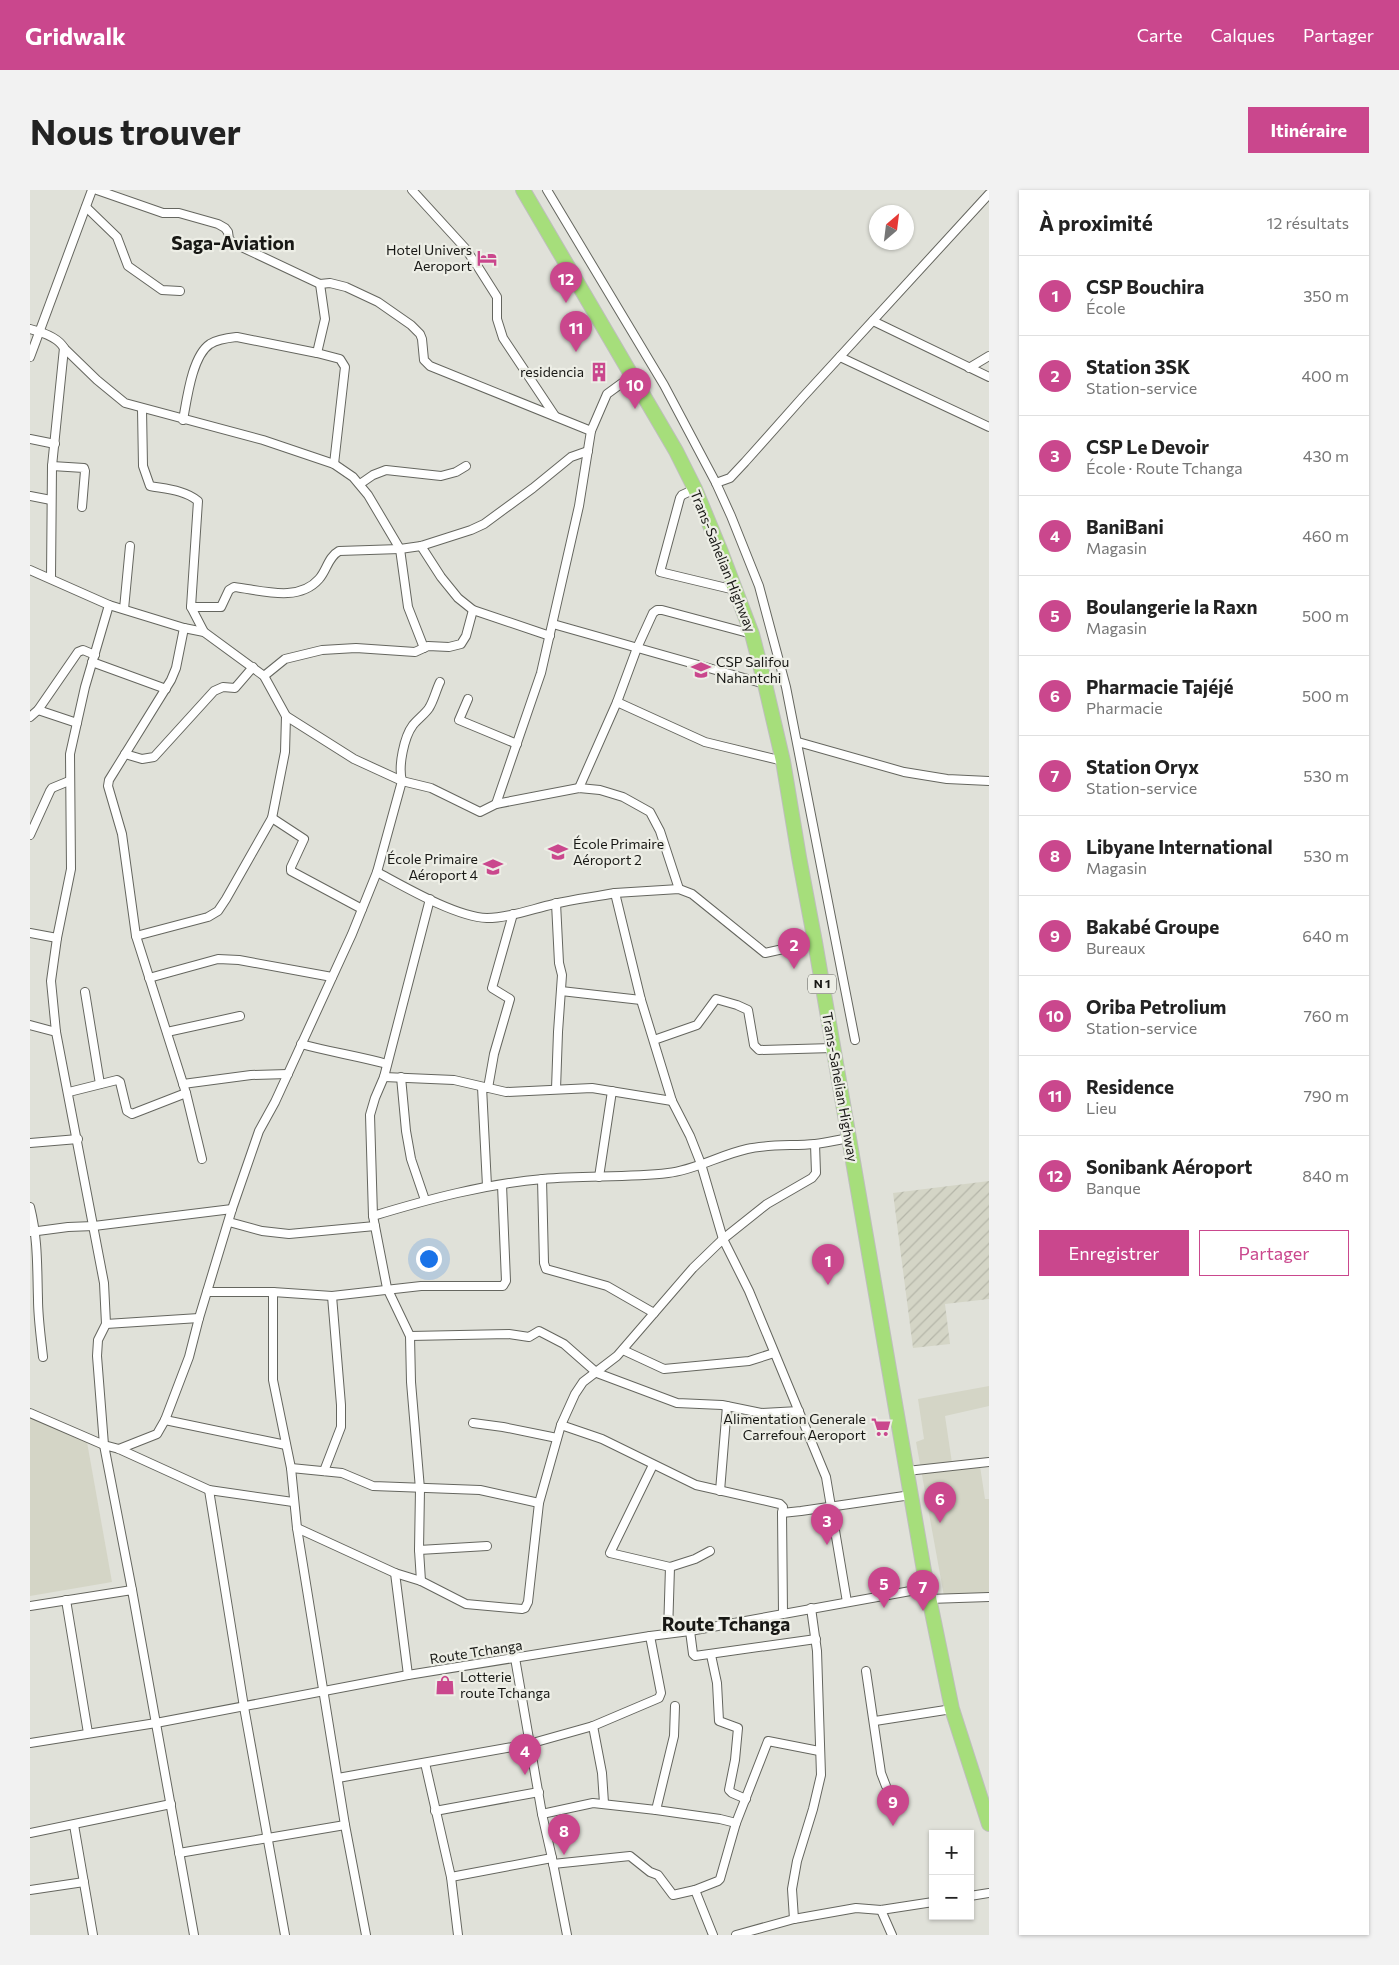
<!DOCTYPE html>
<html lang="fr">
<head>
<meta charset="utf-8">
<style>
	body { margin:0; font-family:Commissioner,sans-serif; background:#f2f2f2; color:#222 }
	.controls { position:absolute; right:15px; bottom:15px; display:grid; overflow:hidden; border-radius:0px; box-shadow:0 1px 4px #0004 }
	.controls button { width:45px; height:45px; display:grid; place-items:center; padding:0; border:0; border-bottom:1px solid #e0e0e0; background:#fff; color:#222; font:25px sans-serif }
	.compass { position:absolute; left:839px; top:15px; width:45px; height:45px; border-radius:50%; background:#fff; box-shadow:0 1px 4px #0004; rotate:28deg }
	.you { position:absolute; left:398px; top:1068px; width:18px; height:18px; margin:-12px; border:4px solid #fff; border-radius:50%; background:#1a73e8; box-shadow:0 0 0 8px #1a73e833 }
	.badge { display:grid; place-items:center; width:32px; height:32px; border-radius:50%; background:#ca478d; color:#fff; font-size:16px; font-weight:700 }
	.pin { position:absolute; translate:-50% -41px; filter:drop-shadow(0 1px 2px #0008) }
	.pin::after { content:''; position:absolute; top:26px; width:18px; height:15px; background:inherit; clip-path:polygon(0 0,100% 0,50% 100%) }
	.list { margin:0; padding:0; list-style:none }
	h2 { display:flex; justify-content:space-between; align-items:center; height:65px; margin:0; padding:0 20px; font-size:21px }
	h2 small { font-size:16px; font-weight:400; color:#767676 }
	.list li { display:grid; grid-template-columns:32px 1fr auto; gap:15px; align-items:center; box-sizing:border-box; height:80px; padding:0 20px; border-top:1px solid #e0e0e0 }
	.list b { display:block; font-size:19px; white-space:nowrap }
	.list p { margin:0; font-size:16px; white-space:nowrap; color:#767676 }
	.list em { font-size:16px; font-style:normal; color:#767676 }
	.actions { display:flex; gap:10px; padding:15px 20px }
	.actions a { flex:1; padding:11px 0; border:1px solid #ca478d; border-radius:0px; text-align:center; font-size:18px; color:#ca478d }
	.actions .main { background:#ca478d; color:#fff }
	.map { position:relative; flex:none; width:959px; height:1745px; overflow:hidden; border-radius:0px }
	header { display:flex; align-items:center; gap:30px; box-sizing:border-box; height:70px; padding:0 25px; background:#ca478d; color:#fff }
	header strong { font-size:24px }
	nav { display:flex; gap:28px; margin-inline-start:auto; font-size:18px }
	.intro { display:flex; align-items:center; justify-content:space-between; box-sizing:border-box; height:120px; padding:0 30px }
	h1 { margin:0; font-size:35px }
	.button { padding:12px 22px; border-radius:0px; background:#ca478d; color:#fff; font-size:18px; font-weight:700 }
	main { display:flex; gap:30px; padding:0 30px }
	aside { flex:1; background:#fff; border-radius:0px; box-shadow:0 1px 4px #0004 }
	.map>svg:first-child { display:block }
</style>
</head>
<body>
<header>
<strong>Gridwalk</strong>
<nav><a>Carte</a><a>Calques</a><a>Partager</a></nav>
</header>
<div class="intro"><h1>Nous trouver</h1><a class="button">Itinéraire</a></div>
<main>
<div class="map">
<svg width="959" height="1745" viewBox="0 0 959 1745">
	<defs>
		<pattern id="industrial-furrows" width="10" height="10" patternUnits="userSpaceOnUse" patternTransform="scale(1.25)"><rect width="10" height="10" fill="#d4d5c6"/><path d="M-1 1l2-2M0 10L10 0M9 11l2-2" fill="none" stroke="#b5b6a9"/></pattern>
	</defs>
	<rect width="100%" height="100%" fill="#e0e1d9"/>
	<!-- built -->
	<g fill="#d4d5c6">
		<polygon points="959,1196 959,1216 915,1226 922,1273 950,1276 955,1309 959,1309 959,1404 914,1406 886,1252 894,1249 888,1209"/>
		<polygon points="0,1227 57,1252 82,1392 0,1406"/>
	</g>
	<!-- industrial -->
	<polygon fill="url(#industrial-furrows)" points="959,991 959,1109 915,1114 920,1154 883,1158 863,1003"/>
	<g fill="none" stroke-linecap="round" stroke-linejoin="round">
		<defs>
			<g id="street">
				<polyline points="67,0 133,23 149,23 188,34 195,38 198,42 199,49 203,53 290,94 300,93 316,97 348,112 381,135 390,144 392,149 394,170 400,176 561,241"/>
				<polyline points="382,0 435,58 448,77 467,107 467,129 473,148 525,226"/>
				<polyline points="517,0 634,195 686,293 701,326 729,396 756,497 825,850"/>
				<polyline points="56,17 87,47 98,76 132,100 150,101"/>
				<polyline points="290,94 295,129 287,163 310,169 315,177 304,274"/>
				<polyline points="843,131 959,187"/>
				<path d="M0,139C12,142 28,147 34,158L67,190L95,213L233,250L304,274L323,287L338,305L370,359L378,417L394,458"/>
				<polyline points="0,167 62,0"/>
				<polyline points="810,167 959,237"/>
				<polyline points="939,178 959,166"/>
				<path d="M112,219L113,276L120,296C136,299 155,300 168,311L161,417L174,442"/>
				<path d="M153,230C157,209 162,166 180,154C188,149 198,148 207,147L287,163"/>
				<polyline points="0,249 25,254"/>
				<polyline points="22,276 54,278 55,281 52,317"/>
				<polyline points="686,293 700,288 715,272 772,208 959,4"/>
				<polyline points="330,294 343,285 356,280 411,286 426,282 436,276"/>
				<polyline points="665,299 652,305 650,308 630,382 705,400"/>
				<polyline points="0,306 21,310"/>
				<polyline points="391,356 411,387 428,408 443,420 520,446"/>
				<polyline points="0,380 79,415 154,438 174,442 234,486 256,526 255,562 242,628 196,709 188,721 178,727 106,746"/>
				<polyline points="21,388 22,276 34,158"/>
				<path d="M161,417H191L199,400L204,397C231,400 268,413 289,389C297,380 298,367 309,361L370,359L391,356L441,340L454,334L503,298L541,267L558,261"/>
				<polyline points="94,419 100,356"/>
				<polyline points="523,434 735,494"/>
				<polyline points="154,438 146,478 141,490 79,590 78,596 92,644 106,746 156,903 172,969"/>
				<polyline points="62,472 136,499"/>
				<polyline points="234,486 255,469 292,460 326,458 385,462 398,456 419,457 431,454 436,446 443,420"/>
				<polyline points="438,509 429,530 487,554"/>
				<polyline points="587,512 675,552 753,571"/>
				<polyline points="8,520 47,533"/>
				<polyline points="256,526 324,569 372,591 401,598 450,622 466,614 549,598 570,600 593,607 620,622 630,641 649,699"/>
				<polyline points="0,527 8,520 48,462 53,460 65,465"/>
				<polyline points="768,552 874,582 917,589 959,591"/>
				<polyline points="95,564 112,569 124,567 184,501 193,497 205,498 223,477"/>
				<polyline points="549,598 587,512 607,458 623,423 627,420 632,420 722,444"/>
				<polyline points="466,614 511,483 549,316 561,241 577,204 603,185"/>
				<polyline points="242,628 274,649 261,677 261,681 332,719"/>
				<polyline points="0,645 20,601 22,598 39,591"/>
				<path d="M347,682C375,697 426,727 457,728C479,728 502,719 524,714C544,709 565,707 585,703"/>
				<polyline points="526,713 529,773 532,785 528,842 526,899"/>
				<polyline points="0,743 27,748"/>
				<polyline points="785,752 735,763 662,704 649,699 585,703 611,810 642,911 660,946 671,974 693,1049 719,1101 796,1287 817,1412"/>
				<polyline points="119,788 188,769 209,770 302,787"/>
				<polyline points="531,801 611,810"/>
				<polyline points="55,802 70,894"/>
				<polyline points="0,835 26,842"/>
				<polyline points="137,842 210,826"/>
				<polyline points="624,850 667,835 686,809 707,815 718,820 724,855 729,860 803,858"/>
				<path d="M271,854C300,862 328,866 357,874"/>
				<polyline points="354,887 424,890 476,902 562,898 642,911"/>
				<polyline points="371,887 376,941 381,969 395,1010"/>
				<polyline points="153,894 221,885 258,884"/>
				<polyline points="452,897 457,996"/>
				<polyline points="458,898 464,864 480,809 462,798 483,724"/>
				<polyline points="39,902 87,890 90,892 97,921 102,924 156,903"/>
				<polyline points="0,953 48,949"/>
				<polyline points="569,987 582,901"/>
				<polyline points="512,989 514,1073 516,1079 577,1096 624,1123"/>
				<path d="M0,1017C8,1049 7,1076 8,1109C8,1128 11,1148 13,1167"/>
				<path d="M343,1026C399,1009 455,994 513,989C554,985 596,988 638,983C665,980 690,965 717,959C739,954 762,956 785,954C796,953 807,950 819,948"/>
				<polyline points="199,1032 232,1041 259,1044 345,1036"/>
				<polyline points="0,1042 38,1037 64,1036 202,1019"/>
				<polyline points="177,1102 243,1102 302,1106 391,1096 473,1096 476,1091 472,995"/>
				<polyline points="243,1102 243,1190 261,1278 267,1338 315,1635 336,1745"/>
				<polyline points="76,1134 169,1128"/>
				<polyline points="380,1146 479,1144 499,1147 509,1141 534,1154 567,1183 647,1213 692,1215 731,1223 769,1221"/>
				<polyline points="593,1160 634,1179 719,1171 744,1163"/>
				<polyline points="0,1223 74,1255 67,1166 68,1150 76,1134 74,1093 26,842 21,791 27,748 41,679 40,564 55,497 79,415"/>
				<polyline points="135,1230 256,1255"/>
				<polyline points="443,1233 473,1237 527,1248"/>
				<polyline points="531,1235 572,1249 666,1295 750,1314 753,1317 752,1323 771,1321 881,1305"/>
				<path d="M89,1259L127,1244L135,1230L159,1167L169,1128L202,1019L229,941L245,912L322,744L347,682L372,591C368,576 374,547 383,535C388,529 395,524 399,518C404,510 406,500 410,492"/>
				<polyline points="623,1275 580,1363 640,1377 665,1369 680,1361"/>
				<polyline points="261,1278 312,1283 343,1296 450,1300 509,1313 531,1235 545,1204 553,1192 587,1166 663,1078 693,1049 737,1014 782,988 786,983 785,954"/>
				<polyline points="294,1281 311,1237 311,1215 302,1106"/>
				<polyline points="877,1281 959,1272"/>
				<polyline points="179,1300 214,1517 255,1745"/>
				<polyline points="690,1301 697,1216"/>
				<polyline points="752,1323 753,1423"/>
				<polyline points="267,1338 365,1383 391,1391 436,1414 492,1419 495,1418 498,1412 509,1313"/>
				<polyline points="389,1360 457,1356"/>
				<polyline points="365,1383 378,1485"/>
				<polyline points="391,1391 389,1360 390,1299 381,1192 380,1146 357,1098 343,1026 340,925 345,908 354,887 400,709"/>
				<polyline points="102,1400 74,1255 89,1259 179,1300 263,1312"/>
				<polyline points="899,1409 959,1407"/>
				<polyline points="36,1410 58,1543"/>
				<polyline points="0,1416 102,1400 164,1745"/>
				<polyline points="660,1441 663,1464 665,1466 786,1449"/>
				<polyline points="638,1443 640,1377"/>
				<polyline points="681,1465 687,1493 689,1531 708,1538 705,1570 699,1600 702,1603 716,1609"/>
				<polyline points="485,1468 512,1624 522,1668 537,1745"/>
				<polyline points="836,1481 851,1583 856,1596"/>
				<polyline points="845,1531 922,1519"/>
				<polyline points="563,1536 572,1583 574,1613"/>
				<polyline points="0,1553 126,1533 378,1485 620,1446 660,1441 897,1398"/>
				<polyline points="395,1573 421,1687 428,1745"/>
				<polyline points="308,1588 499,1554 563,1536 629,1508 631,1503 620,1446"/>
				<polyline points="626,1620 644,1546 645,1516"/>
				<polyline points="405,1621 509,1602"/>
				<polyline points="512,1624 563,1613 626,1620 690,1629 706,1633"/>
				<polyline points="44,1635 63,1745"/>
				<polyline points="0,1643 141,1614"/>
				<polyline points="149,1663 315,1635"/>
				<polyline points="523,1674 600,1666 620,1682 628,1685 643,1705 665,1700 683,1745"/>
				<polyline points="421,1687 522,1668"/>
				<polyline points="0,1700 54,1692"/>
				<polyline points="665,1700 688,1691 690,1689 706,1633 738,1551 789,1561"/>
				<polyline points="940,1706 959,1703"/>
				<polyline points="851,1720 862,1745"/>
				<polyline points="764,1729 762,1699 767,1671 783,1619 791,1585 787,1461 781,1418"/>
				<polyline points="706,1745 764,1729 826,1718 851,1720 903,1712"/>
			</g>
			<polyline id="highway" points="493,0 646,261 665,299 691,362 722,444 735,494 753,571 769,667 785,752 897,1398 922,1519 959,1634"/>
		</defs>
		<!-- street casing -->
		<use href="#street" stroke="#65665f" stroke-width="10"/>
		<!-- highway casing -->
		<use href="#highway" stroke="#bebebd" stroke-width="16"/>
		<!-- street -->
		<use href="#street" stroke="#fff" stroke-width="8"/>
		<!-- highway -->
		<use href="#highway" stroke="#a6de7b" stroke-width="14"/>
	</g>
	<!-- icons -->
	<defs>
		<symbol id="hotel-bare" viewBox="-9 -9 18 18"><path d="M-6-4.5h1.5V1H6V5H4.5V3h-9V5H-6ZM-4 0a1.8 1.8 0 1 1 3.6 0ZM.5 0V-2.5h3Q6-2.5 6 0Z" fill="#ca478d" stroke="#edeee6" stroke-width="2.5" paint-order="stroke"/></symbol>
		<symbol id="building-bare" viewBox="-9 -9 18 18"><path d="M-4-6H4V6H1V3H-1V6H-4ZM-2.5-4.3h1.7v1.8h-1.7ZM.8-4.3h1.7v1.8H.8ZM-2.5-1h1.7V.8h-1.7ZM.8-1h1.7V.8H.8Z" fill="#ca478d" stroke="#edeee6" stroke-width="2.5" paint-order="stroke"/></symbol>
		<symbol id="school-bare" viewBox="-9 -9 18 18"><path d="M0-5L7-2L0 1L-7-2ZM-4 1L0 2.5L4 1V4Q0 6-4 4Z" fill="#ca478d" stroke="#edeee6" stroke-width="2.5" paint-order="stroke"/></symbol>
		<symbol id="supermarket-bare" viewBox="-9 -9 18 18"><path d="M-6-5.5h2.5l.6 2H6L4.5 2H-2.5L-4.4-4H-6ZM-1.5 3.2a1.3 1.3 0 1 0 .1 0ZM3 3.2a1.3 1.3 0 1 0 .1 0Z" fill="#ca478d" stroke="#edeee6" stroke-width="2.5" paint-order="stroke"/></symbol>
		<symbol id="shop-bare" viewBox="-9 -9 18 18"><path d="M-5-2.5h2.3a2.7 3.5 0 0 1 5.4 0H5L5.5 6h-11ZM-1.5-2.5h3a1.5 2.3 0 0 0-3 0Z" fill="#ca478d" stroke="#edeee6" stroke-width="2.5" paint-order="stroke"/></symbol>
	</defs>
	<g fill-rule="evenodd">
		<use href="#hotel-bare" x="443" y="54" width="28" height="28"/>
		<use href="#building-bare" x="555" y="168" width="28" height="28"/>
		<use href="#school-bare" x="657" y="466" width="28" height="28"/>
		<use href="#school-bare" x="514" y="648" width="28" height="28"/>
		<use href="#school-bare" x="449" y="663" width="28" height="28"/>
		<use href="#supermarket-bare" x="837" y="1223" width="28" height="28"/>
		<use href="#shop-bare" x="401" y="1481" width="28" height="28"/>
	</g>
	<g text-anchor="middle" stroke-width="4.5" stroke-linejoin="round" paint-order="stroke">
		<!-- shield labels -->
		<rect fill="#edeee6" stroke="#585854" stroke-width="1" x="778" y="784.5" width="28" height="19" rx="4"/>
		<g font-size="12" font-weight="bold" fill="#181815">
			<text x="792" y="798">N 1</text>
		</g>
		<!-- poi labels -->
		<g font-size="14" fill="#181815" stroke="#edeee6" text-anchor="end">
			<text x="442" y="65">Hotel Univers<tspan x="442" dy="16">Aeroport</tspan></text>
			<text x="554" y="187">residencia</text>
			<text x="686" y="477" text-anchor="start">CSP Salifou<tspan x="686" dy="16">Nahantchi</tspan></text>
			<text x="543" y="659" text-anchor="start">École Primaire<tspan x="543" dy="16">Aéroport 2</tspan></text>
			<text x="448" y="674">École Primaire<tspan x="448" dy="16">Aéroport 4</tspan></text>
			<text x="836" y="1234">Alimentation Generale<tspan x="836" dy="16">Carrefour Aeroport</tspan></text>
			<text x="430" y="1492" text-anchor="start">Lotterie<tspan x="430" dy="16">route Tchanga</tspan></text>
		</g>
		<!-- street labels -->
		<g font-size="14" fill="#181815" stroke="#edeee6">
			<text transform="translate(693 371) rotate(68)" y="5">Trans-Sahelian Highway</text>
			<text transform="translate(810 897) rotate(80)" y="5">Trans-Sahelian Highway</text>
			<text transform="translate(446 1462) rotate(-9)" y="5">Route Tchanga</text>
		</g>
		<!-- district labels -->
		<g font-size="19" font-weight="bold" fill="#181815" stroke="#edeee6">
			<text x="203" y="60">Saga-Aviation</text>
			<text x="696" y="1441">Route Tchanga</text>
		</g>
	</g>
</svg>
<div class="controls">
<button>+</button>
<button>−</button>
</div>
<svg class="compass" viewBox="-18 -18 36 36"><path d="M0-13l5 13h-10z" fill="#e53935"/><path d="M0 13l5-13h-10z" fill="#767676"/></svg>
<div class="you"></div>
<div class="pin badge" style="left:798px;top:1095px">1</div>
<div class="pin badge" style="left:764px;top:779px">2</div>
<div class="pin badge" style="left:797px;top:1355px">3</div>
<div class="pin badge" style="left:495px;top:1585px">4</div>
<div class="pin badge" style="left:854px;top:1418px">5</div>
<div class="pin badge" style="left:910px;top:1333px">6</div>
<div class="pin badge" style="left:893px;top:1421px">7</div>
<div class="pin badge" style="left:534px;top:1665px">8</div>
<div class="pin badge" style="left:863px;top:1636px">9</div>
<div class="pin badge" style="left:605px;top:219px">10</div>
<div class="pin badge" style="left:546px;top:162px">11</div>
<div class="pin badge" style="left:536px;top:113px">12</div>
</div>
<aside>
<h2>À proximité<small>12 résultats</small></h2>
<ul class="list">
<li><span class="badge">1</span><div><b>CSP Bouchira</b><p>École</p></div><em>350 m</em></li>
<li><span class="badge">2</span><div><b>Station 3SK</b><p>Station-service</p></div><em>400 m</em></li>
<li><span class="badge">3</span><div><b>CSP Le Devoir</b><p>École · Route Tchanga</p></div><em>430 m</em></li>
<li><span class="badge">4</span><div><b>BaniBani</b><p>Magasin</p></div><em>460 m</em></li>
<li><span class="badge">5</span><div><b>Boulangerie la Raxn</b><p>Magasin</p></div><em>500 m</em></li>
<li><span class="badge">6</span><div><b>Pharmacie Tajéjé</b><p>Pharmacie</p></div><em>500 m</em></li>
<li><span class="badge">7</span><div><b>Station Oryx</b><p>Station-service</p></div><em>530 m</em></li>
<li><span class="badge">8</span><div><b>Libyane International</b><p>Magasin</p></div><em>530 m</em></li>
<li><span class="badge">9</span><div><b>Bakabé Groupe</b><p>Bureaux</p></div><em>640 m</em></li>
<li><span class="badge">10</span><div><b>Oriba Petrolium</b><p>Station-service</p></div><em>760 m</em></li>
<li><span class="badge">11</span><div><b>Residence</b><p>Lieu</p></div><em>790 m</em></li>
<li><span class="badge">12</span><div><b>Sonibank Aéroport</b><p>Banque</p></div><em>840 m</em></li>
</ul>
<div class="actions"><a class="main">Enregistrer</a><a>Partager</a></div>
</aside>
</main>
</body>
</html>
